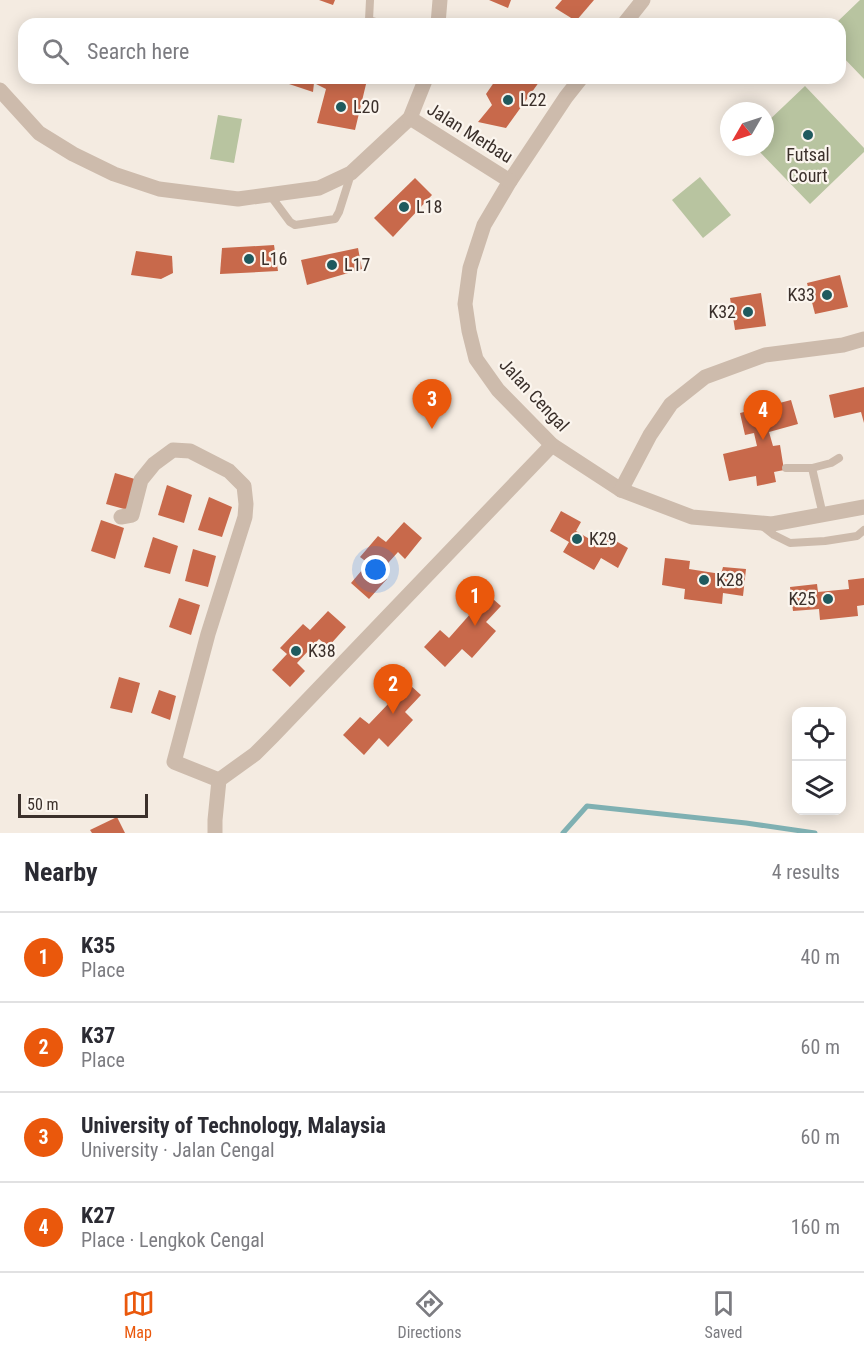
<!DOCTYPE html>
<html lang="en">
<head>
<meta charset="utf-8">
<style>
	body { margin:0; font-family:"Roboto Condensed",sans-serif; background:#f2f2f3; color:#2b2b33 }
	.controls { position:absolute; right:18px; bottom:18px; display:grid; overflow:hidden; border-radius:12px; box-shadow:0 3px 15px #0003 }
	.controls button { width:54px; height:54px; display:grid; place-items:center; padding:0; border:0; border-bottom:2px solid #e1e1e2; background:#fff; color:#2b2b33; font:30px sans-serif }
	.compass { position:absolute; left:720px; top:102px; width:54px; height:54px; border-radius:50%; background:#fff; box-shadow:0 3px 15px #0003; rotate:231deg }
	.scale { position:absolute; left:18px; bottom:15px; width:130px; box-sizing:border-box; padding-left:6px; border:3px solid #3b302b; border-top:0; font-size:16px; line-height:21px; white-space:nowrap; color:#3b302b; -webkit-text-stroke:4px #fbf5ee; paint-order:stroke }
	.you { position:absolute; left:376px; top:570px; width:21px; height:21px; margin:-15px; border:4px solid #fff; border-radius:50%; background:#1a73e8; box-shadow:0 0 0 9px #1a73e833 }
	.badge { display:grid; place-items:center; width:39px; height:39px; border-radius:50%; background:#ea580c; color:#fff; font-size:20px; font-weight:700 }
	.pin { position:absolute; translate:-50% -50px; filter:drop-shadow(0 2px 3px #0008) }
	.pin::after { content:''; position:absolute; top:32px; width:21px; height:18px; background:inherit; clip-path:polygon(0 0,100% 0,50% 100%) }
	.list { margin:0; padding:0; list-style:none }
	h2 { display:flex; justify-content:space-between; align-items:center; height:78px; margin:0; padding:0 24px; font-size:26px }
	h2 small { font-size:20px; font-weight:400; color:#7c7c81 }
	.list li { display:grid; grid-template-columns:39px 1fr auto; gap:18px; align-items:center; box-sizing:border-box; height:90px; padding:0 24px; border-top:2px solid #e1e1e2 }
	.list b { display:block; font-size:22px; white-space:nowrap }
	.list p { margin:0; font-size:20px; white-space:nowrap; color:#7c7c81 }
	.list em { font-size:20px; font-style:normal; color:#7c7c81 }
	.icon { flex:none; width:33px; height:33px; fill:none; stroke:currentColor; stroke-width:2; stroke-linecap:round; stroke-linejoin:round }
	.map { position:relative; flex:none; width:864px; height:833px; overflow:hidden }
	.search { position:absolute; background:#fff; box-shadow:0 3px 15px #0003; left:18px; right:18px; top:18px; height:66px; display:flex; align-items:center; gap:15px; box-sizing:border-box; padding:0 21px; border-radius:18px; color:#7c7c81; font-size:22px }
	.sheet { height:438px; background:#fff }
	nav { display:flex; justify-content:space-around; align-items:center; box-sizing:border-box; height:84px; border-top:2px solid #e1e1e2; background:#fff; font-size:16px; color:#7c7c81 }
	nav a { display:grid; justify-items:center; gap:3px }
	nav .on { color:#ea580c }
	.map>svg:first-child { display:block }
</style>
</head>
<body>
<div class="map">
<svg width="864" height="833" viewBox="0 0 864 833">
	<rect width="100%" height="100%" fill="#f4ebe1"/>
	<!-- green -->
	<g fill="#b8c4a0">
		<polygon points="860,0 864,0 864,79 840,54 840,24 835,24"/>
		<polygon points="805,86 864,148 864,152 810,204 755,147 765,147 765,124"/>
		<polygon points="218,115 242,119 234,163 210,159"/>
		<polygon points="700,177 731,215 703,238 672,200"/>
	</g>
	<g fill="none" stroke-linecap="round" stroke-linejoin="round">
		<!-- stream -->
		<polyline stroke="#7fb0b2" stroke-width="5" points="563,833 587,806 746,823 815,833"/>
	</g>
	<!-- building -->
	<g fill="#c8694b">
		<polygon points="319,0 335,0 333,5"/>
		<polygon points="489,0 511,0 508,8"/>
		<polygon points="562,0 594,0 576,21 555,8"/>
		<polygon points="287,78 362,78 367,80 355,130 317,123 326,89 314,83 313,92 286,83"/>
		<polygon points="497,78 542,78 506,128 478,122 492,105 486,94"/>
		<polygon points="415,178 432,195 393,237 374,218"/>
		<polygon points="274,245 278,271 220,274 222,248"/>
		<polygon points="358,248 362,269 307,285 301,260"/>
		<polygon points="136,251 172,256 173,273 161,279 131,275"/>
		<polygon points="840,275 848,307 815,314 807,283"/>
		<polygon points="761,293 766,326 735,330 730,298"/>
		<polygon points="864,387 864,423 861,412 834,418 829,395"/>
		<polygon points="791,400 798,424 769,432 773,446 780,445 784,470 774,472 776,482 757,486 756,476 729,481 723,454 757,446 754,433 745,435 740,413"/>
		<polygon points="115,473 138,480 128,510 106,504"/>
		<polygon points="167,485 192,495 184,523 158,515"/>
		<polygon points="209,497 232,507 222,537 198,530"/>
		<polygon points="561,511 581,522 576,531 603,547 609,537 628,548 618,568 601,558 594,570 563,552 569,542 550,531"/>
		<polygon points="101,520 124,528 115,559 91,551"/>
		<polygon points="404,522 422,538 405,559 398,552 380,572 387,579 369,599 351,583 368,563 360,557 378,536 386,542"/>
		<polygon points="153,537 178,546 170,574 144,567"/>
		<polygon points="193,549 216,556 208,587 185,581"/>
		<polygon points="665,558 690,561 689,569 721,574 723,567 746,569 743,596 723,593 722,604 684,599 685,589 662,585"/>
		<polygon points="864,578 864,605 857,606 858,616 820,620 819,609 793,611 790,587 817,584 818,592 849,589 848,580"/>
		<polygon points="478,586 501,606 486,622 496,631 472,658 462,649 445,667 424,647 440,630 449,638 472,612 462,603"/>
		<polygon points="179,598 200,605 191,635 169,627"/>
		<polygon points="328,611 346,627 328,647 319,639 297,663 305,671 290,687 272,670 287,654 280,648 303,624 310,630"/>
		<polygon points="400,676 421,695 405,712 413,720 388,747 379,738 364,755 343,735 360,717 369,724 390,702 383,695"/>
		<polygon points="119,677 140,683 132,713 110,708"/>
		<polygon points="159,690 176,696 170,720 151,713"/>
		<polygon points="117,817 125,833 92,833 90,830"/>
	</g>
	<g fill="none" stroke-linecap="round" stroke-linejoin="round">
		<!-- service -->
		<g stroke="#cdbbac" stroke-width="8">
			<polyline points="370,0 369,20 383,24"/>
			<polyline points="270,195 290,222 295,225 335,219 339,212 351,174"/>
			<polyline points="786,468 812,468 823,515"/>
			<polyline points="812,468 831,463 839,458"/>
			<polyline points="761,525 774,535 790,543 825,541 857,536 864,530"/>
		</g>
		<!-- minor -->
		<g stroke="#cdbbac" stroke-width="15">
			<polyline points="438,24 440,0"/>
			<polyline points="624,24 643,0"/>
			<polyline points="581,78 566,97 510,181 484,225 470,268 465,304 469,331 476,359 498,390 552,445 621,490 692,517 772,524 864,507"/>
			<polyline points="0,90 39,133 73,154 114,174 159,189 238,199 319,188 351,173 410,118 426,78"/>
			<polyline points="410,118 510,181"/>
			<polyline points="621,490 650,435 671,404 705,377 765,355 843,345 864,339"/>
			<polyline points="121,517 132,515 141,480 154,464 173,450 190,451 229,471 244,486 246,504 245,517 208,634 174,762 219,780"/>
			<polyline points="215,833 215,820 219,780 255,754 273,736 552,445"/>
		</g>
	</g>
	<!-- markers -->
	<g fill="#1f5a5e" stroke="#fbf5ee" stroke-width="2">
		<circle cx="508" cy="100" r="6"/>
		<circle cx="341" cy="107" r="6"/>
		<circle cx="808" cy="135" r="6"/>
		<circle cx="404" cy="207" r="6"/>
		<circle cx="249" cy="259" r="6"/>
		<circle cx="332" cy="265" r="6"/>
		<circle cx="827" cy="295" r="6"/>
		<circle cx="748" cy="312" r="6"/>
		<circle cx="577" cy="539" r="6"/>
		<circle cx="704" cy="580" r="6"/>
		<circle cx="828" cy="599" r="6"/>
		<circle cx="296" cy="651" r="6"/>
	</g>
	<g text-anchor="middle" stroke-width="4.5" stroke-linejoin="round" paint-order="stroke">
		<!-- poi labels -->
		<g font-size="18" fill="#3b302b" stroke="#fbf5ee" text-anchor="start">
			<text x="520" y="106">L22</text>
			<text x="353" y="113">L20</text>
			<text x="808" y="161" text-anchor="middle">Futsal<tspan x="808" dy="21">Court</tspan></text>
			<text x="416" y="213">L18</text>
			<text x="261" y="265">L16</text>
			<text x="344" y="271">L17</text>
			<text x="815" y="301" text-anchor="end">K33</text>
			<text x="736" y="318" text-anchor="end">K32</text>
			<text x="589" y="545">K29</text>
			<text x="716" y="586">K28</text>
			<text x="816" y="605" text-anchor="end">K25</text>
			<text x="308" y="657">K38</text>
		</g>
		<!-- street labels -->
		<g font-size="18" fill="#3b302b" stroke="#fbf5ee">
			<text transform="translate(470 133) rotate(32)" y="6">Jalan Merbau</text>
			<text transform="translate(534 395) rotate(47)" y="6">Jalan Cengal</text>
		</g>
	</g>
</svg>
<div class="controls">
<button><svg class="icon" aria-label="locate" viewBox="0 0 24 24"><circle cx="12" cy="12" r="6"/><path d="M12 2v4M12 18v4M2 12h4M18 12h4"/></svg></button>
<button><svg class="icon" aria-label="layers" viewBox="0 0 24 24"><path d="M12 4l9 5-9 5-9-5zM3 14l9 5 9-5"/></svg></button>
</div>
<svg class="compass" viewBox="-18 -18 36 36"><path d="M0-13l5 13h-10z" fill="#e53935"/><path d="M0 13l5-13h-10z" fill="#7c7c81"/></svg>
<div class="scale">50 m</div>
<div class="you"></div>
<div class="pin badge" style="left:475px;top:626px">1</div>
<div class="pin badge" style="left:393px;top:714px">2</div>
<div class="pin badge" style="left:432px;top:429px">3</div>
<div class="pin badge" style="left:763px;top:440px">4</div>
<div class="search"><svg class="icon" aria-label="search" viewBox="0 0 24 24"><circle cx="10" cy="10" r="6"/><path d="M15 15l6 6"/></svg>Search here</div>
</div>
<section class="sheet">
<h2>Nearby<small>4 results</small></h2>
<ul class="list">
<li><span class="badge">1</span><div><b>K35</b><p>Place</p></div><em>40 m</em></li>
<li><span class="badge">2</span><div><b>K37</b><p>Place</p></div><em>60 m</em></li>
<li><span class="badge">3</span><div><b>University of Technology, Malaysia</b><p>University · Jalan Cengal</p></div><em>60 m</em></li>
<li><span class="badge">4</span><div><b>K27</b><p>Place · Lengkok Cengal</p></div><em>160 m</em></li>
</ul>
</section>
<nav>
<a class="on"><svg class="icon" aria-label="map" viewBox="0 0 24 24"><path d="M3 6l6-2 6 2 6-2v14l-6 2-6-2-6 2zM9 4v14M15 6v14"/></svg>Map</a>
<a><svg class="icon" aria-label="directions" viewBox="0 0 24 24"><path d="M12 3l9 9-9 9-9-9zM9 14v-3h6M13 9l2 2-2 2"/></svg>Directions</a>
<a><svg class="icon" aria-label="saved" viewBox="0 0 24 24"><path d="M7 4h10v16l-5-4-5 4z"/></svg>Saved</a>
</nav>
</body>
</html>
